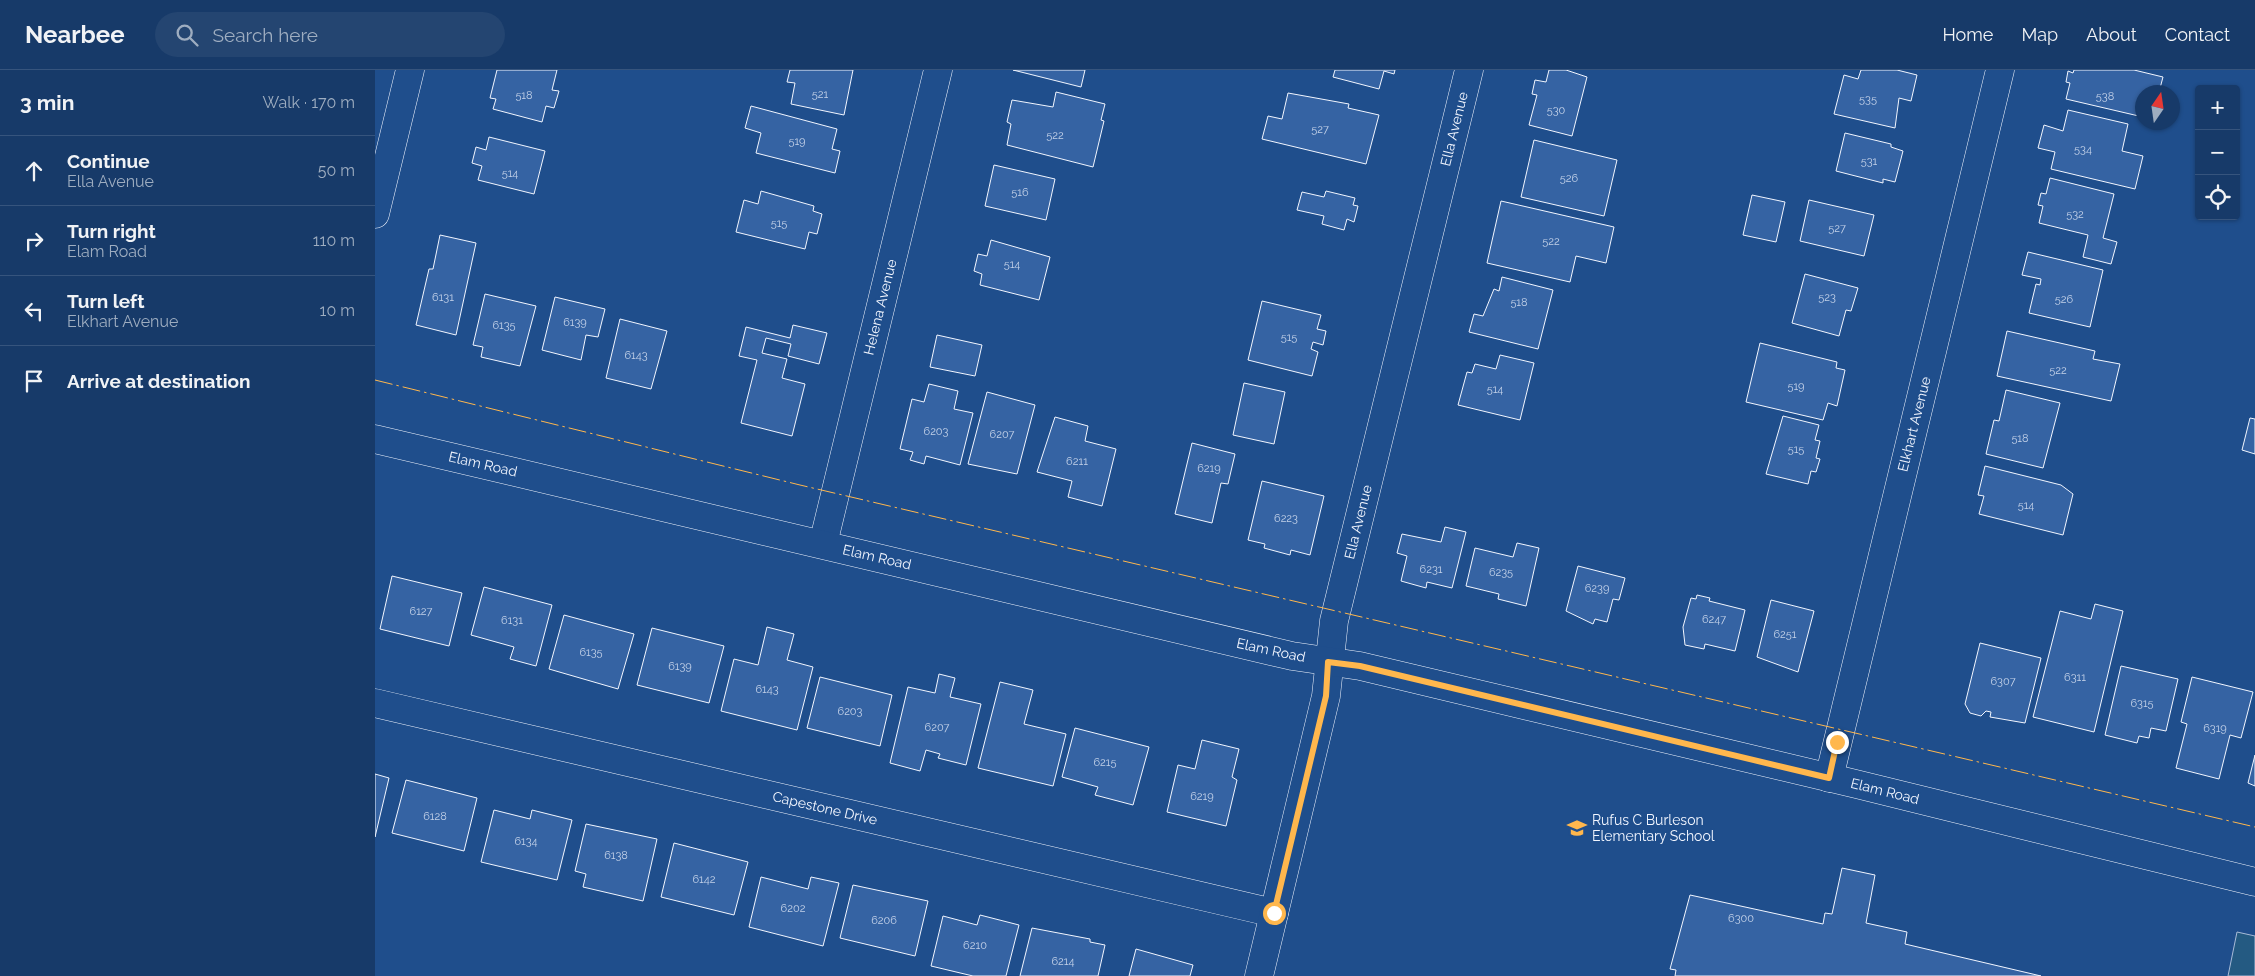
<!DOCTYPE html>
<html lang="en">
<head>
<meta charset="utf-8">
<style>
	body { margin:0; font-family:Raleway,sans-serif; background:#244571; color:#f1f3f6 }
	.controls { position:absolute; right:15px; top:15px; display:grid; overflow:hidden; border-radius:5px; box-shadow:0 1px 4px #0004 }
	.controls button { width:45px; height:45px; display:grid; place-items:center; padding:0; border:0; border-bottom:1px solid #36547d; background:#173a69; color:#f1f3f6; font:25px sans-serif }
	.compass { position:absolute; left:1760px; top:15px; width:45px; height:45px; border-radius:50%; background:#173a69; box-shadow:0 1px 4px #0004; rotate:13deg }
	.stop { position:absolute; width:15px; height:15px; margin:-11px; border:4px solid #ffb74d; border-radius:50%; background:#fff }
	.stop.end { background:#ffb74d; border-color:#fff; box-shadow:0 1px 5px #0008 }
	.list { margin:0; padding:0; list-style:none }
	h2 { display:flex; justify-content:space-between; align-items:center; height:65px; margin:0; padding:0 20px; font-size:21px }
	h2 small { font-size:16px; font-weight:400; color:#9eadc0 }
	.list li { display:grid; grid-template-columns:32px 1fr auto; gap:15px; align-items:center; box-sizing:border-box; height:70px; padding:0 20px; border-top:1px solid #36547d }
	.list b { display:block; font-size:19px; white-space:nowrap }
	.list p { margin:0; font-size:16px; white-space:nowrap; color:#9eadc0 }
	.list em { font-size:16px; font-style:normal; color:#9eadc0 }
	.icon { flex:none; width:28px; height:28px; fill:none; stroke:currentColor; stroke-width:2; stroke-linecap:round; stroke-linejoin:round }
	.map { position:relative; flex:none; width:1880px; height:906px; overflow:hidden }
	header { display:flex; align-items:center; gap:30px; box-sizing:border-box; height:70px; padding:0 25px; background:#173a69; border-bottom:1px solid #36547d }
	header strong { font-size:24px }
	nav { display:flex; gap:28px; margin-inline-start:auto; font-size:18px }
	.search { width:350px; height:45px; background:#244571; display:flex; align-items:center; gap:12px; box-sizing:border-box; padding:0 18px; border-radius:28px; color:#9eadc0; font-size:19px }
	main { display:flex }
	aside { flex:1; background:#173a69 }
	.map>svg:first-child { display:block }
</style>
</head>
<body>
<header>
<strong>Nearbee</strong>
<div class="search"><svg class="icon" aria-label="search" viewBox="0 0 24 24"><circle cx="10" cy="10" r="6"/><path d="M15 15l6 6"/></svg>Search here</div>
<nav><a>Home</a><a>Map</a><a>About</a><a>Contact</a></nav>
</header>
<main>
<aside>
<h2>3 min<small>Walk · 170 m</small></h2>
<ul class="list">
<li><svg class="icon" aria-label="ahead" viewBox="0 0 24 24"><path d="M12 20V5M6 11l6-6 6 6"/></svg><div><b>Continue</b><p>Ella Avenue</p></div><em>50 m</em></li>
<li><svg class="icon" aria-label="right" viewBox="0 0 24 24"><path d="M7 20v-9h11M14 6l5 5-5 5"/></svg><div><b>Turn right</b><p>Elam Road</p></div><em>110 m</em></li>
<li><svg class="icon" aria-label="left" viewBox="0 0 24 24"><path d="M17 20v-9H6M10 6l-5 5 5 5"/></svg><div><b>Turn left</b><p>Elkhart Avenue</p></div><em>10 m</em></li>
<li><svg class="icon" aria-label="arrive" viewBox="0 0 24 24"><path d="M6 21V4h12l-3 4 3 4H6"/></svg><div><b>Arrive at destination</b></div></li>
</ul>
</aside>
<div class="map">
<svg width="1880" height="906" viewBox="0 0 1880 906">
	<rect width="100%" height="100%" fill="#1f4e8c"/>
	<!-- green -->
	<polygon fill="#245a82" stroke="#a8bbd7" points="1862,862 1880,866 1880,906 1853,906"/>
	<!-- building -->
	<g fill="#3563a3" stroke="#f2f6ff">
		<polygon points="122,0 182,0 177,20 184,21 179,38 171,36 167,52 118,39 121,29 115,28"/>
		<polygon points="415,0 478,0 469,45 416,34 420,13 412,12"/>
		<polygon points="638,0 710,0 706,17"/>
		<polygon points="960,0 1020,0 1019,4 1009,1 1004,19 958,7"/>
		<polygon points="1174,0 1191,0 1212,7 1197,66 1154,55 1162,25 1157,24 1160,10 1171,12"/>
		<polygon points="1486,0 1522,0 1542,5 1536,31 1524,28 1520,58 1459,44 1469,5 1483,9"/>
		<polygon points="1699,0 1759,0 1788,7 1784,22 1768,22 1768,47 1691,29 1695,13 1691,12 1693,1 1698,3"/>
		<polygon points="681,22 730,34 726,50 729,51 718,97 632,75 636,54 632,52 637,30 678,37"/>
		<polygon points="913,23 974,34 973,38 1004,45 991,94 887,69 893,46 907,49"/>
		<polygon points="376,36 462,59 457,79 465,81 460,103 381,83 386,63 370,58"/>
		<polygon points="1693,40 1753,54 1747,81 1768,86 1760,119 1676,99 1680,82 1663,78 1669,55 1688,61"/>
		<polygon points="1470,63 1516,74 1516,77 1528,81 1520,112 1508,109 1508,113 1461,101"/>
		<polygon points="114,67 170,81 159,124 103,110 107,96 97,93 101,77 111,80"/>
		<polygon points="1159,70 1242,90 1229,146 1146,127"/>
		<polygon points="619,95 680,109 671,150 610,136"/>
		<polygon points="1675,108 1739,124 1728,168 1742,172 1736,194 1708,187 1713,165 1664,153 1668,136 1663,135 1666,123 1671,124"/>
		<polygon points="386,121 439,136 438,141 447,144 442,164 434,162 430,179 361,162 369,130 383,134"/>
		<polygon points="951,121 980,128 978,135 983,136 979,152 972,149 969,160 947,154 949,146 922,140 927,122 949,127"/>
		<polygon points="1377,125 1410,132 1401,172 1368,165"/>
		<polygon points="1434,130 1499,145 1489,186 1425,171"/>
		<polygon points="1126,131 1239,157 1231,193 1201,186 1195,212 1112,193"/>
		<polygon points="65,165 101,173 81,265 41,255 54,199 58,199"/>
		<polygon points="616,170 675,187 664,230 605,215 607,204 599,201 603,184 612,186"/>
		<polygon points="1653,182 1728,200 1715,257 1654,243 1661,214 1665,215 1666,209 1647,205"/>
		<polygon points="1430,204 1483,218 1476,241 1471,240 1464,266 1417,253"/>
		<polygon points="1127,207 1178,220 1163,279 1094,262 1099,244 1108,246 1119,219 1124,221"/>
		<polygon points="110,224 161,236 145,296 106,287 108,277 98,275"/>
		<polygon points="180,227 230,239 223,267 211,265 206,290 167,280"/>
		<polygon points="887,231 946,245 942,259 951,261 948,275 938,272 936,279 943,282 937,306 873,290"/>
		<polygon points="245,249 292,261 276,319 231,308"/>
		<polygon points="418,255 452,263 444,294 413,286 416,274 391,268 387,283 412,289 407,308 430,314 417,366 366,353 382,290 364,286 371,257 415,268"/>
		<polygon points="1632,261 1720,281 1718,289 1745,294 1736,331 1622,306"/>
		<polygon points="562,265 607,275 600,306 555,297"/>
		<polygon points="1385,273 1462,292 1461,298 1470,300 1462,336 1453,333 1448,350 1371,332"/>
		<polygon points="1125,285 1159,293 1145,350 1083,335 1092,302 1097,303 1100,294 1121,299"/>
		<polygon points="869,313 910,322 899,374 858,365"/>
		<polygon points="554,314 583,321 579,339 598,343 585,395 551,386 549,394 535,390 538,382 525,379 537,329 549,332"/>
		<polygon points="1631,320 1685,333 1668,398 1611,384 1619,350 1624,351"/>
		<polygon points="612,322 660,335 642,404 593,394"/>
		<polygon points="1408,346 1444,355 1440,370 1445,371 1441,388 1445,389 1441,402 1436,401 1433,414 1391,404"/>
		<polygon points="680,347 713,356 710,371 741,379 727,436 693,427 697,411 662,402"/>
		<polygon points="1875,348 1880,349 1880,384 1867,380"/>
		<polygon points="817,373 860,384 853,414 846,413 837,453 800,444"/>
		<polygon points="1610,396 1686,415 1698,424 1688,465 1604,444 1609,426 1603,425"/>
		<polygon points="887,411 949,426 935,485 916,480 915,485 889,478 890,474 873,470"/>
		<polygon points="1070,457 1091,462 1077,518 1052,512 1051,518 1026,511 1032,486 1022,483 1027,464 1066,472"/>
		<polygon points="1142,473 1164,478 1151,536 1123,529 1124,524 1091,516 1100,478 1138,487"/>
		<polygon points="1203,496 1250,508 1244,530 1238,529 1232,552 1220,549 1218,554 1191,541"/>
		<polygon points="17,506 87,523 74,576 5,559"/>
		<polygon points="109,517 177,535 161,596 135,589 139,577 96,565"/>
		<polygon points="1322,525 1335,528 1334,531 1370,540 1360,581 1330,574 1329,579 1310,575 1308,557 1316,528 1321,529"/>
		<polygon points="1396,530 1439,541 1423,602 1382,587"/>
		<polygon points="1720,534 1748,541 1719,662 1658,647 1685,541 1716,549"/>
		<polygon points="189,545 259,564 243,619 174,599"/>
		<polygon points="392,557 419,564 412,590 438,597 422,660 346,641 359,589 383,595"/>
		<polygon points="277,558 349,576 334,633 262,615"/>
		<polygon points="1605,573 1666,588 1650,653 1615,647 1616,642 1611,641 1606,646 1595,643 1590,634"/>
		<polygon points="1746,596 1803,609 1791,661 1776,658 1774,668 1764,666 1762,673 1730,665"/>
		<polygon points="564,604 580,608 575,627 606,634 591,695 563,688 565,684 551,680 545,701 515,693 533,617 560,623"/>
		<polygon points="445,607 517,625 505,676 432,658"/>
		<polygon points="1817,607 1878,622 1866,668 1855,665 1844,709 1801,698 1812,654 1806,652"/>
		<polygon points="625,612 658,620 649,654 691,664 678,716 603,698"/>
		<polygon points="700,658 774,677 758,735 720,725 723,717 687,707"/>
		<polygon points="827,670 864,679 857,707 862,710 851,756 792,742 803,695 820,699"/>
		<polygon points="1880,685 1880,716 1873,713"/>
		<polygon points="0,704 14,708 0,767"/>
		<polygon points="31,710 102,728 89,781 17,763"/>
		<polygon points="119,740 155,749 157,740 197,750 182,810 106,792"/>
		<polygon points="211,754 282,769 268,831 208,817 211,804 200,801"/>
		<polygon points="299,773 373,792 359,845 286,827"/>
		<polygon points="1467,798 1500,805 1491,853 1532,862 1530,874 1666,906 1300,906 1301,900 1295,899 1315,825 1448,854 1450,843 1457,844"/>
		<polygon points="386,807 433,819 436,807 464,813 448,876 374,857"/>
		<polygon points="478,815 553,831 540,886 465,868"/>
		<polygon points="605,845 644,855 631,906 598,906 556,896 568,846 602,855"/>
		<polygon points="657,858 715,869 715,872 730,875 723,906 645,906"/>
		<polygon points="761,879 818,895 815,906 754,906"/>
	</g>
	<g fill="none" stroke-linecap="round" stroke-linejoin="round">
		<defs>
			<g id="street">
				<polyline points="0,144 35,0"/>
				<polyline points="448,474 563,0"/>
				<polyline points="0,633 899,843"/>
				<polyline points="1454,708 1625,0"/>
				<polyline points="884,906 951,626 959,551 1094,0"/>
			</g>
			<polyline id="secondary" points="0,369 917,586 985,596 1481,714 1880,812"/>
		</defs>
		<!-- street casing -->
		<use href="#street" stroke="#f2f6ff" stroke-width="29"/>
		<!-- secondary casing -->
		<use href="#secondary" stroke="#f2f6ff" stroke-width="29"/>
		<!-- street -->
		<use href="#street" stroke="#1f4e8c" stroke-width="28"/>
		<!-- secondary -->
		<use href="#secondary" stroke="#1f4e8c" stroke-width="28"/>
		<!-- power -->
		<polyline stroke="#ffb74d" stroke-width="1" stroke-dasharray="18 4 2.5 4" stroke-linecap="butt" points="0,310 425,415 1880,757"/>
	</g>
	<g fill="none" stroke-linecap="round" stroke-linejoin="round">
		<!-- route -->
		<polyline stroke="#ffb74d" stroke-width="6" points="899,843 951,626 953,592 985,596 1454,708 1462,672"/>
	</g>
	<!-- icons -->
	<defs>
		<symbol id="school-bare" viewBox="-9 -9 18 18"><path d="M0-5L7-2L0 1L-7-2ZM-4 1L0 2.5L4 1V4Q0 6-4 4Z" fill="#ffb74d" stroke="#1f4e8c" stroke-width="2.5" paint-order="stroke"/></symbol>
	</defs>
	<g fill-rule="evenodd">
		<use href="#school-bare" x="1188" y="744" width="28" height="28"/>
	</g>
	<g text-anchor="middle" stroke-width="4" stroke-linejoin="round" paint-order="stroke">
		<!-- number labels -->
		<g font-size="11" fill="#c3d1e8">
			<text x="445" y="28">521</text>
			<text x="149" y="29">518</text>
			<text x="1730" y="30">538</text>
			<text x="1493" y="33">535</text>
			<text x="1181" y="44">530</text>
			<text x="945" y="63">527</text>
			<text x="680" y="69">522</text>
			<text x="422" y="75">519</text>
			<text x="1708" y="83">534</text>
			<text x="1494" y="95">531</text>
			<text x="135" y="107">514</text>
			<text x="1194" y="112">526</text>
			<text x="645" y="126">516</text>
			<text x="1700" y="148">532</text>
			<text x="404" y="157">515</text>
			<text x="1462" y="162">527</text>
			<text x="1176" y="175">522</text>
			<text x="637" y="198">514</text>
			<text x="68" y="231">6131</text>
			<text x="1452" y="231">523</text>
			<text x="1689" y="233">526</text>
			<text x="1144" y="236">518</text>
			<text x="200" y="256">6139</text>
			<text x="129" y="259">6135</text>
			<text x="914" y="271">515</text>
			<text x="261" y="289">6143</text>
			<text x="1683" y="304">522</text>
			<text x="1421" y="320">519</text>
			<text x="1120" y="323">514</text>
			<text x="561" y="365">6203</text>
			<text x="627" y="368">6207</text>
			<text x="1645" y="372">518</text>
			<text x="1421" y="383">515</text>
			<text x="702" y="395">6211</text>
			<text x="834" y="402">6219</text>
			<text x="1651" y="439">514</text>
			<text x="911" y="452">6223</text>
			<text x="1056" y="503">6231</text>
			<text x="1126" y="506">6235</text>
			<text x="1222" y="522">6239</text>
			<text x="46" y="545">6127</text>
			<text x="1339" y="553">6247</text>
			<text x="137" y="554">6131</text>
			<text x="1410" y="568">6251</text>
			<text x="216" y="586">6135</text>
			<text x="305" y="600">6139</text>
			<text x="1700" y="611">6311</text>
			<text x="1628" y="615">6307</text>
			<text x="392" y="623">6143</text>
			<text x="1767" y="637">6315</text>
			<text x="475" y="645">6203</text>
			<text x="562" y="661">6207</text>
			<text x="1840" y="662">6319</text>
			<text x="730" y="696">6215</text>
			<text x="827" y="730">6219</text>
			<text x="60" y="750">6128</text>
			<text x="151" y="775">6134</text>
			<text x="241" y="789">6138</text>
			<text x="329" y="813">6142</text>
			<text x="418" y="842">6202</text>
			<text x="1366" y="852">6300</text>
			<text x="509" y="854">6206</text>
			<text x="600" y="879">6210</text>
			<text x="688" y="895">6214</text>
		</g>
		<!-- street labels -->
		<g font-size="14" fill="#f2f6ff" stroke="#1f4e8c">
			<text transform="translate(1079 59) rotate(-76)" y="5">Ella Avenue</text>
			<text transform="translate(505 237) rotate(-76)" y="5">Helena Avenue</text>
			<text transform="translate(1539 354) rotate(-76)" y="5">Elkhart Avenue</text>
			<text transform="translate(108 394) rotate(13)" y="5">Elam Road</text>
			<text transform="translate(983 452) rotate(-76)" y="5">Ella Avenue</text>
			<text transform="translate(502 487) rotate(13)" y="5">Elam Road</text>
			<text transform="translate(896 580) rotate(12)" y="5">Elam Road</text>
			<text transform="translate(1510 721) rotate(14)" y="5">Elam Road</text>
			<text transform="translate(450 738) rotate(13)" y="5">Capestone Drive</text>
		</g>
		<!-- poi labels -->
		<g font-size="14" fill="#f2f6ff" stroke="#1f4e8c" text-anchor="start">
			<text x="1217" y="755">Rufus C Burleson<tspan x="1217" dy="16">Elementary School</tspan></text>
		</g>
	</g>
</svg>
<div class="controls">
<button>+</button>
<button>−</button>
<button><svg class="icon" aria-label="locate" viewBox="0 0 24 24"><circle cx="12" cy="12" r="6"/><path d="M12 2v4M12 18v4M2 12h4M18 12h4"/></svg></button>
</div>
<svg class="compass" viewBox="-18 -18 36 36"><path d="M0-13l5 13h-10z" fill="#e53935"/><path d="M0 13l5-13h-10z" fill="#9eadc0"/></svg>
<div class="stop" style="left:899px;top:843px"></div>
<div class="stop end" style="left:1462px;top:672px"></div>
</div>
</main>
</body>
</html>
